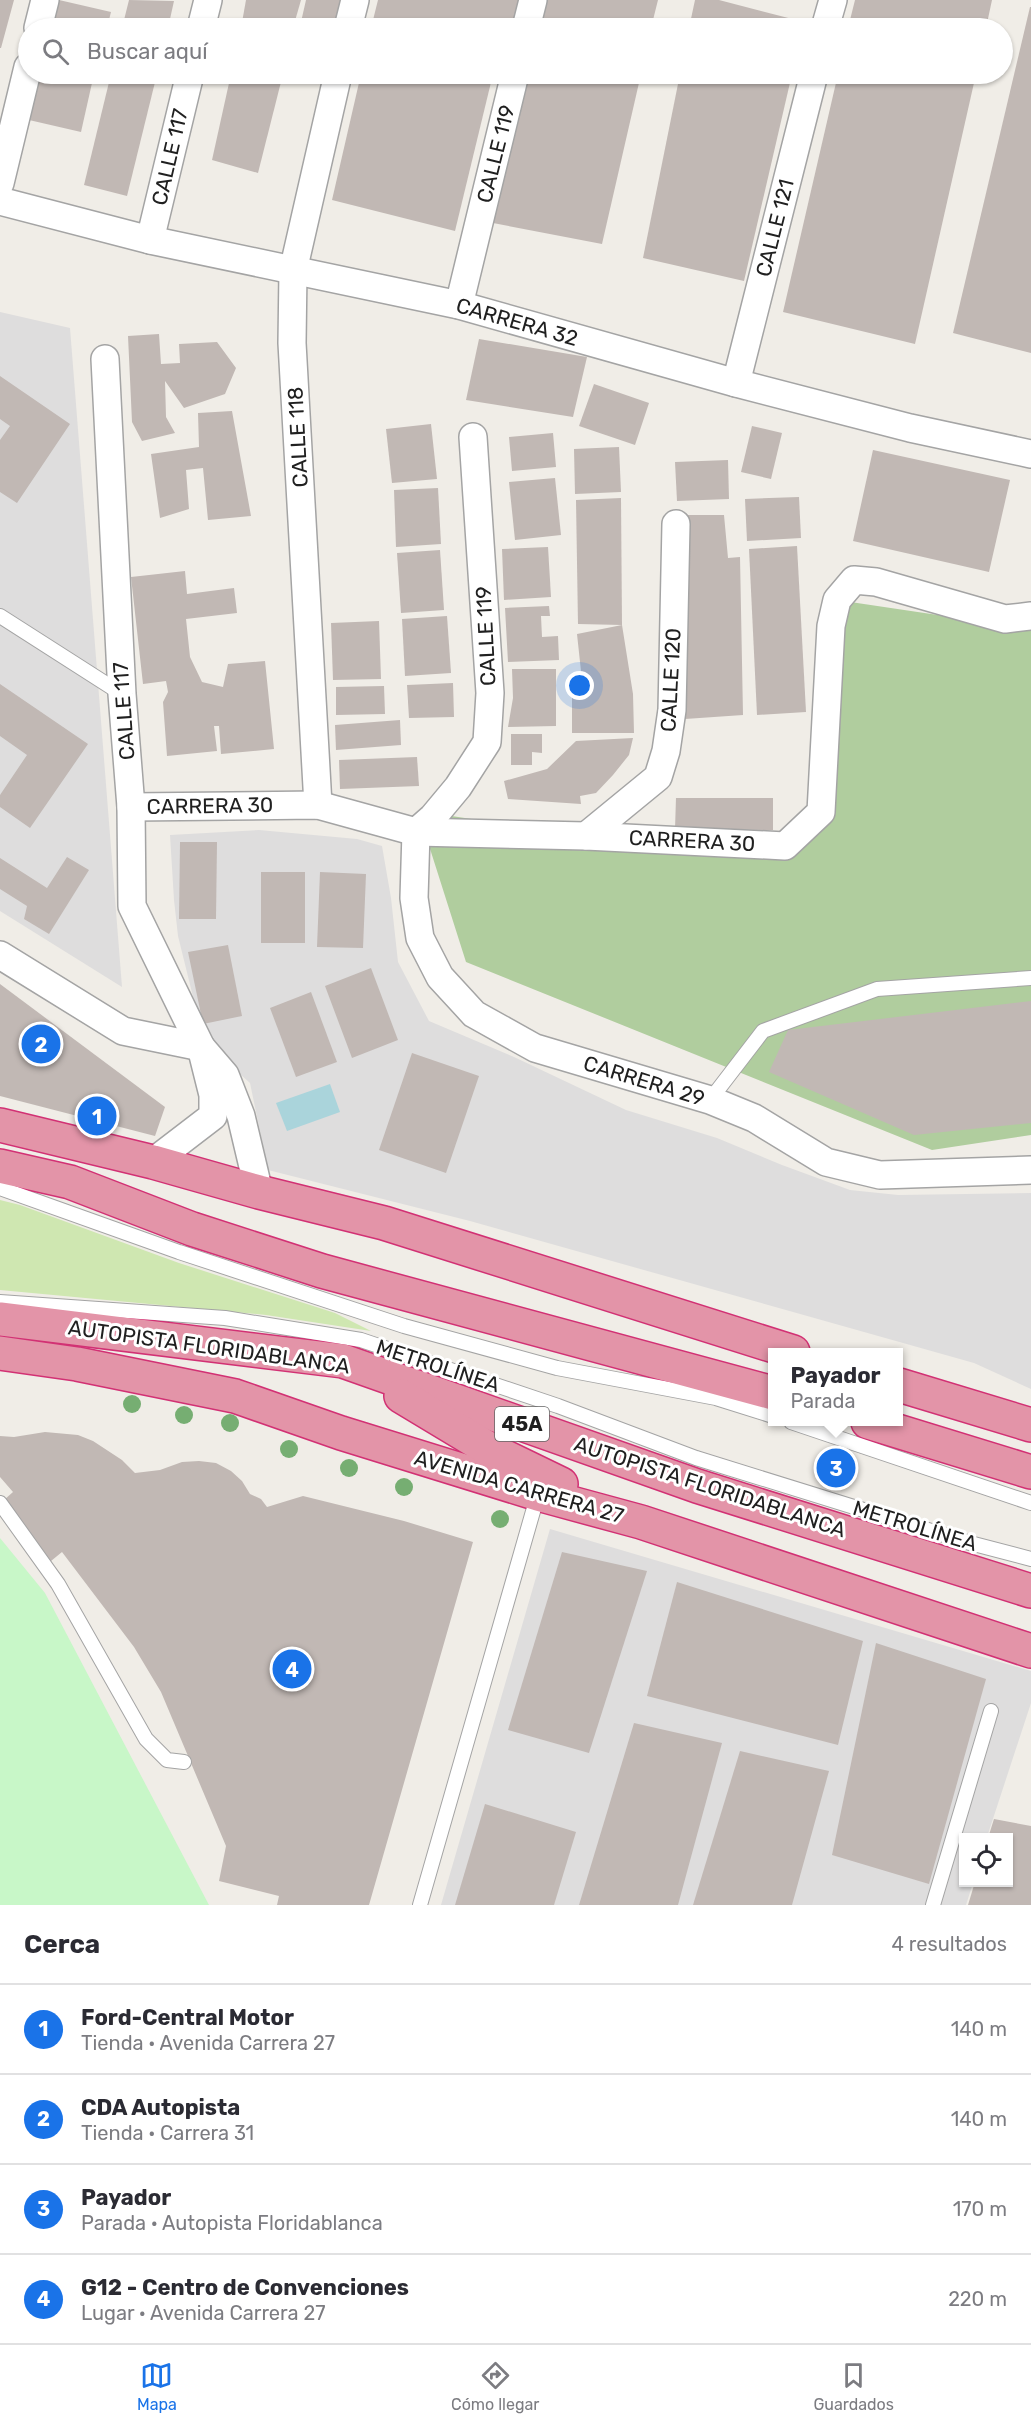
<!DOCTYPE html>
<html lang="es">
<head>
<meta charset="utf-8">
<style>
	body { margin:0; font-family:Rubik,sans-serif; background:#f2f2f3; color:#2b2b33 }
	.controls { position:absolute; right:18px; bottom:18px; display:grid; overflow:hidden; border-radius:0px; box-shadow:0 2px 4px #0004 }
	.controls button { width:54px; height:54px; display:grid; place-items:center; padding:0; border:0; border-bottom:2px solid #e1e1e2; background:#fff; color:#2b2b33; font:30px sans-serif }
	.you { position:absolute; left:580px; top:686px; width:21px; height:21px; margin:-15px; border:4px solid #fff; border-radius:50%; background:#1a73e8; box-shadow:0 0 0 9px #1a73e833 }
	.badge { display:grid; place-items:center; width:39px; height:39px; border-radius:50%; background:#1a73e8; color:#fff; font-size:20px; font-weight:700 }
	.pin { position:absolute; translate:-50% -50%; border:3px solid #fff; box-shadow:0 2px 6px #0006 }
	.popup { position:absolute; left:768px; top:1348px; width:135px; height:78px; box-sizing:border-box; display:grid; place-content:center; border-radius:0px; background:#fff; filter:drop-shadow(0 2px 4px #0005); font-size:20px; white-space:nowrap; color:#7c7c81 }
	.popup b { font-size:22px; color:#2b2b33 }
	.popup::after { content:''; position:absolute; left:50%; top:100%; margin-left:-12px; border:12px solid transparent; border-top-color:#fff }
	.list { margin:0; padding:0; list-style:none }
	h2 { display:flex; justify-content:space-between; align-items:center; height:78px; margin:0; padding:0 24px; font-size:26px }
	h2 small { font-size:20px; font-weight:400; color:#7c7c81 }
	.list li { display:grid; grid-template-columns:39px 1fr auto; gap:18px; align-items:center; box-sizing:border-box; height:90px; padding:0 24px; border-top:2px solid #e1e1e2 }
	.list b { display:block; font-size:22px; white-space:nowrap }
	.list p { margin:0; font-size:20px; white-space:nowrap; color:#7c7c81 }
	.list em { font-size:20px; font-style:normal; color:#7c7c81 }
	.icon { flex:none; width:33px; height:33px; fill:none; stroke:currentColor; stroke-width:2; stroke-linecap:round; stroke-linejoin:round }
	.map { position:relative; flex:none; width:1031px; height:1905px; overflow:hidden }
	.search { position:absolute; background:#fff; box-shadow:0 2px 4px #0004; left:18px; right:18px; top:18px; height:66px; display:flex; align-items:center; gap:15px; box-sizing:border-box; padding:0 21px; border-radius:33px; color:#7c7c81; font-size:22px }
	.sheet { height:438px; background:#fff }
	nav { display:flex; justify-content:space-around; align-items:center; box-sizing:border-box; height:84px; border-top:2px solid #e1e1e2; background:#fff; font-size:16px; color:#7c7c81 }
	nav a { display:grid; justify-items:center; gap:3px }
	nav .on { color:#1a73e8 }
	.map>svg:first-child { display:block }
</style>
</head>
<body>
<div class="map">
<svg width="1031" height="1905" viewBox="0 0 1031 1905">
	<rect width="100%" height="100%" fill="#f0ede7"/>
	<!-- residential -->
	<g fill="#dedddd">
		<polygon points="0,312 70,328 122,987 0,911"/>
		<polygon points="259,830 357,839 382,846 391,898 398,962 429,1021 514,1057 626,1110 717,1138 782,1165 850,1190 898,1195 1031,1193 1031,1389 974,1363 470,1221 268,1170 250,1083 219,1055 201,1029 178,936 174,900 170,835"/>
		<polygon points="550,1529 1031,1671 1031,1703 987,1837 964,1838 964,1882 973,1883 966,1905 441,1905"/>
	</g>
	<!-- grass -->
	<polygon fill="#cfe7b1" points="0,1200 20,1205 179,1263 335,1313 371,1331 266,1315 0,1290"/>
	<!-- forest -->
	<polygon fill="#b0cd9e" points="837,600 1005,625 1031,627 1031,1135 932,1150 466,962 418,811 586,836 785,846 821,812"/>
	<!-- park -->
	<polygon fill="#c8f7c8" points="0,1538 45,1593 209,1905 0,1905"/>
	<!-- water -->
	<polygon fill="#aad4db" points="330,1084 340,1112 287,1131 276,1103"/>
	<!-- building -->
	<g fill="#c1b8b4">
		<polygon points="0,0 14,0 1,48 0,48"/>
		<polygon points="59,0 111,12 107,28 52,28"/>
		<polygon points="129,0 174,1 168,28 122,28"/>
		<polygon points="246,0 301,0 293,28 241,28"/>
		<polygon points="306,0 352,0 348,28 329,28 301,22"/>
		<polygon points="378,0 519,0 513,24 506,22 504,28 371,28"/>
		<polygon points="542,0 658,0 651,28 536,28"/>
		<polygon points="695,0 719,0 804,22 802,28 689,28"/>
		<polygon points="855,0 992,0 986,28 848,28"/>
		<polygon points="1030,7 1031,7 1031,353 953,333"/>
		<polygon points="39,74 94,74 81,132 29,120"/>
		<polygon points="111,74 157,74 127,196 84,185"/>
		<polygon points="231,74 283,74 258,173 212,160"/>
		<polygon points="361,74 493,74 455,231 332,200"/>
		<polygon points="526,74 641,74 602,244 493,223"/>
		<polygon points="680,74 792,74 744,281 643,258"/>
		<polygon points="838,74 976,74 915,344 783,312"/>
		<polygon points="159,334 161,364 180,363 179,344 217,342 236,368 225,394 184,408 165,381 166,417 175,433 142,441 132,422 128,336"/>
		<polygon points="479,339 587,357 573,417 466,400"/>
		<polygon points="0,376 70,424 17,503 0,492 0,440 10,426 0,419"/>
		<polygon points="594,384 649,403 635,445 579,426"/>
		<polygon points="232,411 251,516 208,520 203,468 186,470 189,509 160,518 151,454 199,447 198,413"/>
		<polygon points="431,424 437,479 392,483 386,429"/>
		<polygon points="752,426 782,433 771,479 741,472"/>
		<polygon points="553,433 556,467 512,471 509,437"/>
		<polygon points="619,447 621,492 575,494 574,449"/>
		<polygon points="873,450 1010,480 989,572 853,541"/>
		<polygon points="728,460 729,499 677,501 675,462"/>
		<polygon points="555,478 561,535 515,540 509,482"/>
		<polygon points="438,488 441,544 396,547 394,490"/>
		<polygon points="799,497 801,538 747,541 745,499"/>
		<polygon points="621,498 622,625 578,624 576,500"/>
		<polygon points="687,515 724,515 728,558 740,557 743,715 685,719"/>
		<polygon points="797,546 806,712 757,715 749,549"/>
		<polygon points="548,547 551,597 504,600 502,549"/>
		<polygon points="440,550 444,610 401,613 397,553"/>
		<polygon points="185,571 187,594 234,588 237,613 186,619 190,657 202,682 223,687 228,664 265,661 274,749 221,754 219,726 214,726 217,751 167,756 163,702 168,692 166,681 143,684 131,577"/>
		<polygon points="549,606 550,616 541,616 542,637 558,636 559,660 508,662 505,608"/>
		<polygon points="447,616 451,673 405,676 402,619"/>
		<polygon points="379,621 381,679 333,680 331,623"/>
		<polygon points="622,625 633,694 634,733 572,733 572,694 584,699 577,634"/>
		<polygon points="512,669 556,669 556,726 508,727 513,698"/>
		<polygon points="453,683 454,717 409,718 407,685"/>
		<polygon points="0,684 88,744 30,828 0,807 0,795 27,755 0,736"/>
		<polygon points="384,686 385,714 336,715 336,687"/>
		<polygon points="400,720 401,745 336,750 335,725"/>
		<polygon points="511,734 542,734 542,753 532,752 532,765 511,765"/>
		<polygon points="633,738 629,755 613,775 596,793 580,796 581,804 508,799 504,781 547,769 576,741"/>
		<polygon points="417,757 419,786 340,789 339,760"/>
		<polygon points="676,798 773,798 773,830 675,829"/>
		<polygon points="180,842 217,842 216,919 179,919"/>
		<polygon points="67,857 89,870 49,934 24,919 27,906 0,889 0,858 47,888"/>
		<rect x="261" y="872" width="44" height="71"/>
		<polygon points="320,872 366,874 363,948 317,947"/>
		<polygon points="228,945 242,1016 203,1024 188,952"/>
		<polygon points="371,968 398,1040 352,1058 325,986"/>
		<polygon points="0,984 165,1107 155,1136 0,1096"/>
		<polygon points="311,992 337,1062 296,1077 270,1008"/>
		<polygon points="1031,1001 1031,1123 914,1135 769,1072 788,1030"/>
		<polygon points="412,1053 479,1076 446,1173 379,1150"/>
		<polygon points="45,1432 78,1435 93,1441 122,1460 135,1473 160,1470 182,1462 199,1461 216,1463 231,1471 242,1481 250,1494 261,1499 267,1507 303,1496 404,1521 473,1542 369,1905 277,1905 279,1896 219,1881 226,1846 161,1692 134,1647 62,1552 51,1561 4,1500 13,1492 0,1477 0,1436 14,1437"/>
		<polygon points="562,1552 647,1571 589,1753 508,1730"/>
		<polygon points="677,1582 863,1641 838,1745 647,1696"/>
		<polygon points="876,1643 986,1679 929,1884 832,1855"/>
		<polygon points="634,1723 722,1743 678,1905 579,1905"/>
		<polygon points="740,1751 829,1771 792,1905 693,1905"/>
		<polygon points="485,1804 576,1832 554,1905 455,1905"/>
		<polygon points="994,1819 1031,1826 1031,1905 968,1905 975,1882 1008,1882 1008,1838 988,1838"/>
	</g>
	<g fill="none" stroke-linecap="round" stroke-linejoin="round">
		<defs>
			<g id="lane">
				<polyline points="0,616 122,694"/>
				<polyline points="710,1100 763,1031 877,989 1031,978"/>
				<polyline points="0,1188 179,1252 404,1326 557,1368 716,1398 773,1416"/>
				<polyline points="0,1302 225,1318 361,1340 558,1406 696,1458 970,1543 1031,1559"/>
				<polyline points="791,1422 1031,1503"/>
				<polyline points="0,1503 58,1584 146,1739 167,1760 184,1762"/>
				<polyline points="420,1905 538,1494"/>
				<polyline points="933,1905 991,1711"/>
			</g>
			<g id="street">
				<polyline points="38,28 45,0"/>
				<polyline points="201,28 208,0"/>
				<polyline points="348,28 355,0"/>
				<polyline points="526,28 533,0"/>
				<polyline points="825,28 833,0"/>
				<polyline points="0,183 28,67"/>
				<polyline points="0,201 150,240 459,305 736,383 910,428 1031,454"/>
				<polyline points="150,240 190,74"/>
				<polyline points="459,305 515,74"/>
				<polyline points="105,359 122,694 131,807 132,906 201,1047 213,1095 213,1116 153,1162"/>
				<polyline points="736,383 814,74"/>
				<polyline points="473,437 490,693 487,742 458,787 433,817 416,832 414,898 420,938 440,977 474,1014 535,1048 710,1100 754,1118 826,1162 880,1175 1031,1170"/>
				<polyline points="318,805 292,343 293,271 338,74"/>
				<polyline points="131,807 318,805 416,832 586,836 785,846 821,812 831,626 837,600 854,580 876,582 1005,619 1031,616"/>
				<polyline points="586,836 658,777 666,751 672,710 676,524"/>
				<polyline points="0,955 123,1031 201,1047 225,1075 241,1116 259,1192"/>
			</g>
			<g id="highway">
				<polyline points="0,1125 153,1162 259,1192 384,1223 793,1352"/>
				<polyline points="0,1166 70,1182 192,1229 322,1271 773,1393"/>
				<polyline points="0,1319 343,1361 697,1486 1031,1591"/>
				<polyline points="0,1353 77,1364 235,1396 341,1433 538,1494 641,1522 1031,1651"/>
				<polyline points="899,1385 1031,1425"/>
				<polyline points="401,1396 489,1449 561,1484"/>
				<polyline points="868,1422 1031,1472"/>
			</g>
		</defs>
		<!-- lane casing -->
		<use href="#lane" stroke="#a4a4a4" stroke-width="16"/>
		<!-- street casing -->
		<use href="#street" stroke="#a4a4a4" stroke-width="30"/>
		<!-- highway casing -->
		<use href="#highway" stroke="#d23174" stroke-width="36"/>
		<!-- lane -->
		<use href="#lane" stroke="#fff" stroke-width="14"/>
		<!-- street -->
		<use href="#street" stroke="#fff" stroke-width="27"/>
		<!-- highway -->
		<use href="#highway" stroke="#e394a8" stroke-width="33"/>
	</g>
	<!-- trees -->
	<g fill="#76ae72">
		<circle cx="132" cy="1404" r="9"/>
		<circle cx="184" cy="1415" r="9"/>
		<circle cx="230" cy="1423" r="9"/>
		<circle cx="289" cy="1449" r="9"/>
		<circle cx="349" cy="1468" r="9"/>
		<circle cx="404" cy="1487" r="9"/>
		<circle cx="500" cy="1519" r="9"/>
	</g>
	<g text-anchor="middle" stroke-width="6" stroke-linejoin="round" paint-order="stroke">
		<!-- shield labels -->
		<rect fill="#fff" stroke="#636363" stroke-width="1.5" x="495" y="1407" width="54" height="34" rx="4.5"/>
		<g font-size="20" font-weight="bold" fill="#202020">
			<text x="522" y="1431">45A</text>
		</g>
		<!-- street labels -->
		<g font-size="21" fill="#202020" stroke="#fff">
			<text transform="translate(496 154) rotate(-76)" y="7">CALLE 119</text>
			<text transform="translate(170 157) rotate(-77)" y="7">CALLE 117</text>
			<text transform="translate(775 228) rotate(-76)" y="7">CALLE 121</text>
			<text transform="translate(517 322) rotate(16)" y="7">CARRERA 32</text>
			<text transform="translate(298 437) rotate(-93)" y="7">CALLE 118</text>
			<text transform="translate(486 636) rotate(-93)" y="7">CALLE 119</text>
			<text transform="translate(671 680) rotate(-87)" y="7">CALLE 120</text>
			<text transform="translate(124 711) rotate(-94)" y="7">CALLE 117</text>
			<text transform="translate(210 806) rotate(-1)" y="7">CARRERA 30</text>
			<text transform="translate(692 841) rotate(3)" y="7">CARRERA 30</text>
			<text transform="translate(644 1081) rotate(17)" y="7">CARRERA 29</text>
			<text transform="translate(209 1347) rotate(8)" y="7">AUTOPISTA FLORIDABLANCA</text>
			<text transform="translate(438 1366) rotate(18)" y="7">METROLÍNEA</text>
			<text transform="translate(519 1487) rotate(16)" y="7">AVENIDA CARRERA 27</text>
			<text transform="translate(710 1487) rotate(18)" y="7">AUTOPISTA FLORIDABLANCA</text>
			<text transform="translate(915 1526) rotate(17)" y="7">METROLÍNEA</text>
		</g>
	</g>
</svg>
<div class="controls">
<button><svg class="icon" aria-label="locate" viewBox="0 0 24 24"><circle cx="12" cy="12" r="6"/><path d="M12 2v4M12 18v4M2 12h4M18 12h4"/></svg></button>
</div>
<div class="you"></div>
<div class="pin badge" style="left:97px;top:1116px">1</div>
<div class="pin badge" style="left:41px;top:1044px">2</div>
<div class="pin badge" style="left:836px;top:1468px">3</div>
<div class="popup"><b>Payador</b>Parada</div>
<div class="pin badge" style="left:292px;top:1669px">4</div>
<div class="search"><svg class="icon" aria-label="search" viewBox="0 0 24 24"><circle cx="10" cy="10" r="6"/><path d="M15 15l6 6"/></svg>Buscar aquí</div>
</div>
<section class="sheet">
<h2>Cerca<small>4 resultados</small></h2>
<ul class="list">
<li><span class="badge">1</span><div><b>Ford-Central Motor</b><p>Tienda · Avenida Carrera 27</p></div><em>140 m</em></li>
<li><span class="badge">2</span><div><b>CDA Autopista</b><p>Tienda · Carrera 31</p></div><em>140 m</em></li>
<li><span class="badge">3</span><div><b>Payador</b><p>Parada · Autopista Floridablanca</p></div><em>170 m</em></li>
<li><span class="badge">4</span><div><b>G12 - Centro de Convenciones</b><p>Lugar · Avenida Carrera 27</p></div><em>220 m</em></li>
</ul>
</section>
<nav>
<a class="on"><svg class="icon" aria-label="map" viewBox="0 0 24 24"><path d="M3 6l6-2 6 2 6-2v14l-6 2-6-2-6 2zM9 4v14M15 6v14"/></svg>Mapa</a>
<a><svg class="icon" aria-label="directions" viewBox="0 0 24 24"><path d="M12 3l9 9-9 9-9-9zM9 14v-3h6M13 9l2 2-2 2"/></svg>Cómo llegar</a>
<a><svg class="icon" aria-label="saved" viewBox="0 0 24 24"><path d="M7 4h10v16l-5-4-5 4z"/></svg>Guardados</a>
</nav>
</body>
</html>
